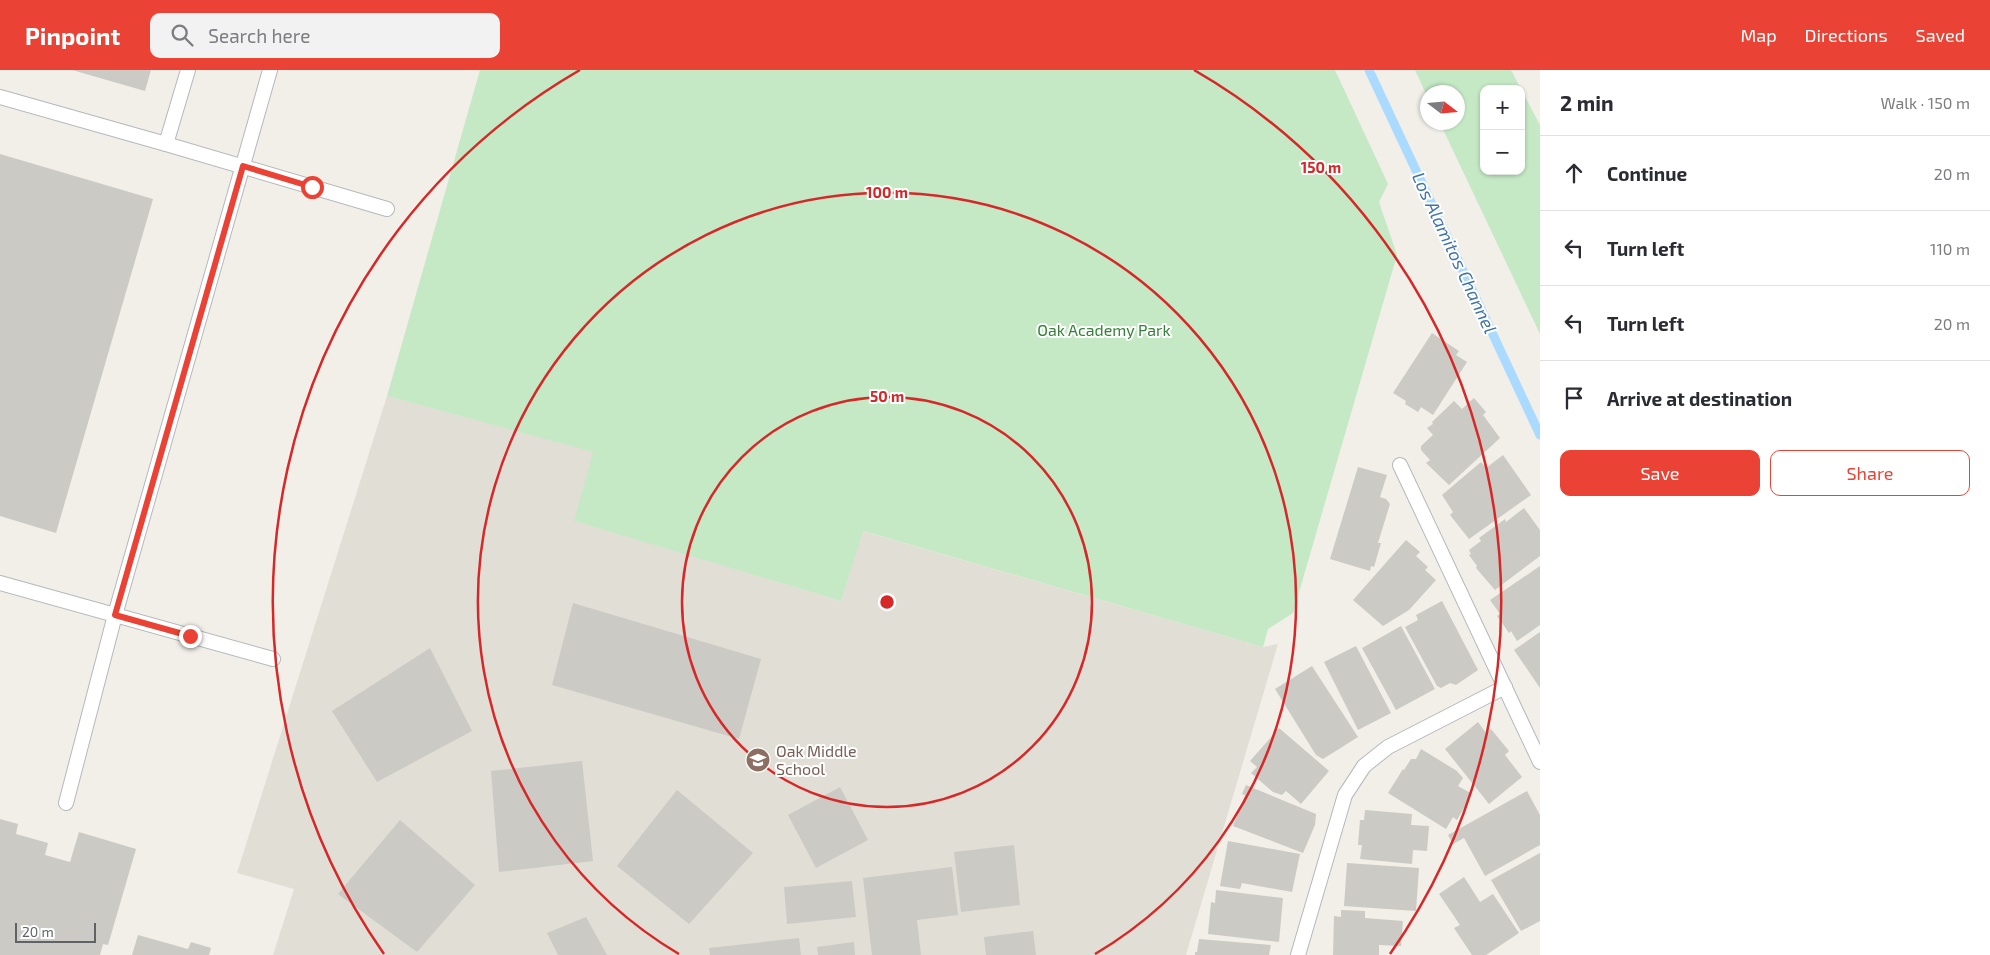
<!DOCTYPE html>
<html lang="en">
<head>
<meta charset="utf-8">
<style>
	body { margin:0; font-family:"Exo 2",sans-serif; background:#f2f2f3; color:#2b2b33 }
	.controls { position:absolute; right:15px; top:15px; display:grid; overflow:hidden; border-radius:10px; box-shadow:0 1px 4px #0004 }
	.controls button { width:45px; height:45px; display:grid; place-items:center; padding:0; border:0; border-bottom:1px solid #e1e1e2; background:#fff; color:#2b2b33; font:25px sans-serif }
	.compass { position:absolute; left:1420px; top:15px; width:45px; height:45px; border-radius:50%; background:#fff; box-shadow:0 1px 4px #0004; rotate:106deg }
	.scale { position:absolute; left:15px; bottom:12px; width:81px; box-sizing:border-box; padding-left:5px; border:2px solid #5f6368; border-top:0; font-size:14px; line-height:18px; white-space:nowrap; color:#5f6368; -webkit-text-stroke:4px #fff; paint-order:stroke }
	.stop { position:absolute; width:15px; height:15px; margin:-11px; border:4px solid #ea4335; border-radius:50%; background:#fff }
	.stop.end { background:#ea4335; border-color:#fff; box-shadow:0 1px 5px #0008 }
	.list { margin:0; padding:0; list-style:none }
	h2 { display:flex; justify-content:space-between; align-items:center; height:65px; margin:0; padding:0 20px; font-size:21px }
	h2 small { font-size:16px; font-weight:400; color:#7c7c81 }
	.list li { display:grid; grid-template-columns:32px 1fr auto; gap:15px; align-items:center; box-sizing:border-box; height:75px; padding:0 20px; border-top:1px solid #e1e1e2 }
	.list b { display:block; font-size:19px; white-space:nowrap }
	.list em { font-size:16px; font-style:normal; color:#7c7c81 }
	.actions { display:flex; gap:10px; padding:15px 20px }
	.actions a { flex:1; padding:11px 0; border:1px solid #ea4335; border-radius:10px; text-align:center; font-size:18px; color:#ea4335 }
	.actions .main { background:#ea4335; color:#fff }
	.icon { flex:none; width:28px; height:28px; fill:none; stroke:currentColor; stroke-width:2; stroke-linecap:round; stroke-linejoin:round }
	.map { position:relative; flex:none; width:1540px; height:885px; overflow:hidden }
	header { display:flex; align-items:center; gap:30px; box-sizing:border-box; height:70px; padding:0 25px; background:#ea4335; color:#fff }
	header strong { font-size:24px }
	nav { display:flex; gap:28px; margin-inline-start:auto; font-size:18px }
	.search { width:350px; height:45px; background:#f2f2f3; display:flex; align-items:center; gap:12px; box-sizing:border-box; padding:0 18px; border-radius:10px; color:#7c7c81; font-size:19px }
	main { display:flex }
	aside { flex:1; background:#fff }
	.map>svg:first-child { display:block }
</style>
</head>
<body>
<header>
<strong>Pinpoint</strong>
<div class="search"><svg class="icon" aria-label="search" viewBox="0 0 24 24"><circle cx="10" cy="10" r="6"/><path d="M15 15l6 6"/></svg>Search here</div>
<nav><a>Map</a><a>Directions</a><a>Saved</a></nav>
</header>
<main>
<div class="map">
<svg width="1540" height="885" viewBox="0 0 1540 885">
	<rect width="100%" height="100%" fill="#f1efe8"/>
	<!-- education -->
	<polygon fill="#e1ded6" points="387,326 594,382 575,451 841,531 862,461 1263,577 1278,574 1186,885 273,885 294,819 237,803"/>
	<!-- green -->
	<g fill="#c5e8c5">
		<polygon points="480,0 1335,0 1388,114 1379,132 1397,185 1293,543 1268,559 1263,577 863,461 841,531 574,451 593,382 387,326"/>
		<polygon points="1415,0 1511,0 1521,19 1484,19 1484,101 1521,101 1521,19 1540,55 1540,264 1440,53 1458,52 1458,22 1428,22 1427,26"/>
	</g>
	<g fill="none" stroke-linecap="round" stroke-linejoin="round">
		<!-- stream -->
		<polyline stroke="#aadaff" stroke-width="9" points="1369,0 1540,365"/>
	</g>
	<!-- building -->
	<g fill="#cccac5">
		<polygon points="72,0 151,0 145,21"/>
		<polygon points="0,84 153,129 56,463 0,446"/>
		<polygon points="1432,263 1459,281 1456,285 1467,292 1433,345 1421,337 1418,342 1405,334 1406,331 1393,323"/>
		<polygon points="1474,328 1486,342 1483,345 1500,368 1449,415 1426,393 1430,390 1421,380 1421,376 1433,365 1427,358 1433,354 1432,352 1454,331 1462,339"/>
		<polygon points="1503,385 1531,425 1469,469 1450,445 1453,442 1442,425 1481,392 1486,398"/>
		<polygon points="1358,397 1387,405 1380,427 1386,429 1390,434 1378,473 1381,473 1374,497 1371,496 1370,501 1330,489"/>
		<polygon points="1524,438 1540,460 1540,486 1495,520 1476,498 1477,496 1469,485 1471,484 1469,480 1481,471 1479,468 1505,449 1506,452"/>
		<polygon points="1406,470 1420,482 1416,486 1428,497 1425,500 1436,510 1409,540 1383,556 1353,530"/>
		<polygon points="1540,496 1540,555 1517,571 1511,561 1509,563 1497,546 1500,544 1490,530"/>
		<polygon points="1442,531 1478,600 1456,615 1450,613 1441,618 1437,616 1405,557 1418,550 1416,545"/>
		<polygon points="573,533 761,589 739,669 552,615"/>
		<polygon points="1401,556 1435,619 1396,640 1362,578"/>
		<polygon points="1540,562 1540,618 1514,580"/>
		<polygon points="1356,576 1391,643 1358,660 1324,592"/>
		<polygon points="430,578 472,661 377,712 332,641"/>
		<polygon points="1312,596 1358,667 1323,689 1316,685 1275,619"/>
		<polygon points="1478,652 1486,663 1491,659 1509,681 1505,685 1522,707 1489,734 1445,679"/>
		<polygon points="1279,658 1329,701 1301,734 1286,721 1282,725 1273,722 1251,703 1257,697 1250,691"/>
		<polygon points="1421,679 1457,701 1463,708 1458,716 1472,724 1457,750 1453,747 1446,759 1388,723 1403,699 1404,700 1411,689 1416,689"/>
		<polygon points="582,691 593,791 499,802 491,701"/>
		<polygon points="1246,715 1316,744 1315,755 1303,783 1233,756 1245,725 1242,724"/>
		<polygon points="840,717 868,770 816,798 788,745"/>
		<polygon points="677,720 753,783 689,854 617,796"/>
		<polygon points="1527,721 1540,745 1540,775 1485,806 1464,768 1453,774 1448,765"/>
		<polygon points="1365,740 1412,744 1411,755 1429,756 1427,781 1413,780 1412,794 1360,789 1362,775 1358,775 1360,750 1364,750"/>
		<polygon points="0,749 18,754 16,764 48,773 45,785 70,792 79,762 136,779 108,875 103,874 100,885 0,885"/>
		<polygon points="400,750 475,815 417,882 338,824"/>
		<polygon points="1228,771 1300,784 1292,822 1242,813 1240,819 1220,816"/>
		<polygon points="1014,775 1020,835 961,842 954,782"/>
		<polygon points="1540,783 1540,851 1521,861 1491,810"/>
		<polygon points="1347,793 1419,798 1416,841 1344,836"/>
		<polygon points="952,797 958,845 917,850 921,885 872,885 863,808"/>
		<polygon points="1464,807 1480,832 1493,824 1519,863 1486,885 1472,885 1454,858 1460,855 1439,824"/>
		<polygon points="852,811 856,847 787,854 784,817"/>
		<polygon points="1216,820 1283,828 1279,872 1208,864 1211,832 1215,833"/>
		<polygon points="1341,840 1365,841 1365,848 1403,851 1401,876 1379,875 1379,885 1333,885 1334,846 1341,847"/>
		<polygon points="586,847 607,885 558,885 547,863"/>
		<polygon points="1033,861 1036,885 986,885 984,867"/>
		<polygon points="138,865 188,879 191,872 211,878 209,885 132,885"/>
		<polygon points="799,868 801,885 710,885 709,878"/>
		<polygon points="1199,869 1271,875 1269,885 1195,885 1195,882 1197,882"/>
		<polygon points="854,872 855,885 818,885 817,877"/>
	</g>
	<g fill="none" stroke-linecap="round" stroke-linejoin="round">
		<defs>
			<g id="lane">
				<polyline points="0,27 166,74 387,139"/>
				<polyline points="166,74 188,0"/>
				<polyline points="1400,395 1540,692"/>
				<polyline points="0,513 273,589"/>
				<polyline points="66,733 115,545 270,0"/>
				<polyline points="1298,885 1345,725 1364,696 1388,677 1505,617"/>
			</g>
		</defs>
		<!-- lane casing -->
		<use href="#lane" stroke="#b5b8bc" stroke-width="16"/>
		<!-- lane -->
		<use href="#lane" stroke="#fff" stroke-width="14"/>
	</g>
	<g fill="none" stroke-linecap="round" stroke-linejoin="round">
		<!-- route -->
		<polyline stroke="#ea4335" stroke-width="6" points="190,566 115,545 243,96 312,117"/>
	</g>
	<!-- distance rings -->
	<g fill="none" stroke="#d62828" stroke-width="2.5">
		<circle cx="887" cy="532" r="205"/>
		<path d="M679 884A409 409 0 1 1 1095 884"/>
		<path d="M384 884A614 614 0 0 1 580 0M1194 0A614 614 0 0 1 1390 884"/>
	</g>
	<!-- icons -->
	<defs>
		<symbol id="school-disc" viewBox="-11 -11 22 22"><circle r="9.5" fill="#8d6e63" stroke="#fff"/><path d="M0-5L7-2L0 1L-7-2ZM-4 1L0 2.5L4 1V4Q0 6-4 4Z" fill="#fff"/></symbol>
	</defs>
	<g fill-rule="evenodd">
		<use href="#school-disc" x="744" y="676" width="28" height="28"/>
	</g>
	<g text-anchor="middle" stroke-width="4" stroke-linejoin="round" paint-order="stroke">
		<!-- park labels -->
		<g font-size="16" fill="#348238" stroke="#fff">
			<text x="1104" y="266">Oak Academy Park</text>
		</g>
		<!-- education labels -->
		<g font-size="16" fill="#785e54" stroke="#fff" text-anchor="start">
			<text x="776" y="687">Oak Middle<tspan x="776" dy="18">School</tspan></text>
		</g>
		<!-- water labels -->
		<g font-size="18" font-style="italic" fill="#4174aa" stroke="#fff">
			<text transform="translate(1454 183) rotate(65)" y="6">Los Alamitos Channel</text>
		</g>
	</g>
	<circle cx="887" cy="532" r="8" fill="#d62828" stroke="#fff" stroke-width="2.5"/>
	<g font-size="15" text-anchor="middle" font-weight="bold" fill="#d62828" stroke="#fff" stroke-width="4" stroke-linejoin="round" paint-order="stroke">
		<text x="1321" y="103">150 m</text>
		<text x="887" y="128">100 m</text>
		<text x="887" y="332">50 m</text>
	</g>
</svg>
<div class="controls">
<button>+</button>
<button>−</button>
</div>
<svg class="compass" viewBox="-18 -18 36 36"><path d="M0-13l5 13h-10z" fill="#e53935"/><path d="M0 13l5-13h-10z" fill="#7c7c81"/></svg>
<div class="scale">20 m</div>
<div class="stop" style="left:312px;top:117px"></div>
<div class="stop end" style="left:190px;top:566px"></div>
</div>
<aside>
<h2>2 min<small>Walk · 150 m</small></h2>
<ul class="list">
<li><svg class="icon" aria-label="ahead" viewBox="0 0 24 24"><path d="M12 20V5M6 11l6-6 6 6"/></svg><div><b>Continue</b></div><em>20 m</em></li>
<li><svg class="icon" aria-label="left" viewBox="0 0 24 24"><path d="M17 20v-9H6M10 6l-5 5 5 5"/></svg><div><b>Turn left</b></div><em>110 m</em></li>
<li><svg class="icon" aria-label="left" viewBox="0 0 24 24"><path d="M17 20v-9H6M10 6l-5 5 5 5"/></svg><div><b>Turn left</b></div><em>20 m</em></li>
<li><svg class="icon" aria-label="arrive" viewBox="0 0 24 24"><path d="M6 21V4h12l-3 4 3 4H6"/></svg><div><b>Arrive at destination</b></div></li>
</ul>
<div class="actions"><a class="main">Save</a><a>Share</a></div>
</aside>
</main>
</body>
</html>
